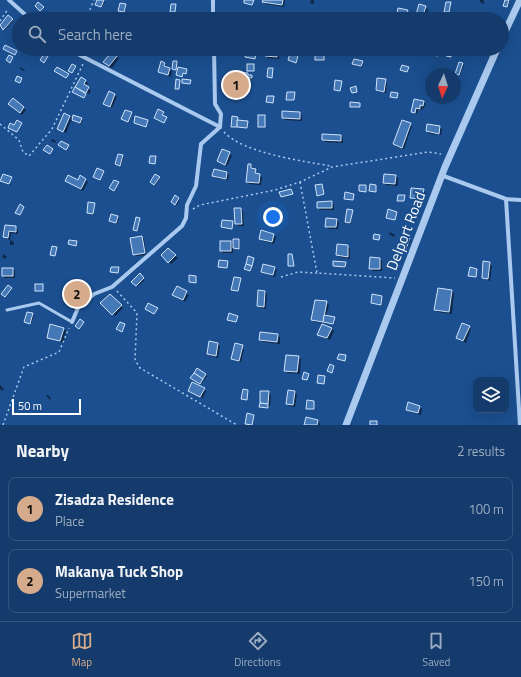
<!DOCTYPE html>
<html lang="en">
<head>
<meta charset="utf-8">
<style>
	body { margin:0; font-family:"Titillium Web",sans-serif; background:#214673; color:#f1f3f6 }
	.controls { position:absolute; right:12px; bottom:12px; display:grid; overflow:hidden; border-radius:8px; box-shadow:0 4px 16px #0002 }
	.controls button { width:36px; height:36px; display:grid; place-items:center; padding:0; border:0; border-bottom:1px solid #33557e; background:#143b6b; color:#f1f3f6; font:20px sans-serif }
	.compass { position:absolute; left:425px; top:68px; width:36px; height:36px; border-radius:50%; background:#143b6b; box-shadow:0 4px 16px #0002; rotate:184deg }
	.scale { position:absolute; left:12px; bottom:10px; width:69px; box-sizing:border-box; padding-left:4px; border:2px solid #fff; border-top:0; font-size:11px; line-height:14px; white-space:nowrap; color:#fff; -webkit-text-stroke:3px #1b4f8f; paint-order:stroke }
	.you { position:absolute; left:273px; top:217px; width:14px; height:14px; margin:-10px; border:3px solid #fff; border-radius:50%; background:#1a73e8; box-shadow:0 0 0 6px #1a73e833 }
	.badge { display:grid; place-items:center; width:26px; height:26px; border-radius:50%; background:#d6ab8b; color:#111; font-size:13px; font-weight:700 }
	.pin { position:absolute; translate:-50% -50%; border:2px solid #fff; box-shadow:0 1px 4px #0006 }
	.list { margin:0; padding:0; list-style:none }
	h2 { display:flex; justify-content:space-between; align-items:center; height:52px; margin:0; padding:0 16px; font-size:17px }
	h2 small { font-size:13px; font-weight:400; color:#9dadc1 }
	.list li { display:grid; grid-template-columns:26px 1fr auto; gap:12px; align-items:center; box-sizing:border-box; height:64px; margin:0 8px 8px; padding:0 8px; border:1px solid #33557e; border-radius:8px }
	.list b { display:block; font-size:15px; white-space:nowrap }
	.list p { margin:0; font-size:13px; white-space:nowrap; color:#9dadc1 }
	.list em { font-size:13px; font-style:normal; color:#9dadc1 }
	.icon { flex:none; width:22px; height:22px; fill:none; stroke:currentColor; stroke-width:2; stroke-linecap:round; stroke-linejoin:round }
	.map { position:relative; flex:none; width:521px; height:425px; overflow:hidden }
	.search { position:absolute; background:#143b6b; box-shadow:0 4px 16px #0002; left:12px; right:12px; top:12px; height:44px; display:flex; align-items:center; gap:10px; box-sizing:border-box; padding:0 14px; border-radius:22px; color:#9dadc1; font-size:15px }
	.sheet { height:196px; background:#143b6b }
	nav { display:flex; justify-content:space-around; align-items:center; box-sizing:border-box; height:56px; border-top:1px solid #33557e; background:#143b6b; font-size:11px; color:#9dadc1 }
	nav a { display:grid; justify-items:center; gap:2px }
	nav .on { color:#d6ab8b }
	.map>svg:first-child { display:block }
</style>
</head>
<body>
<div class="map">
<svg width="521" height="425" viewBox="0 0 521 425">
	<rect width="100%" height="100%" fill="#1b4f8f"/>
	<!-- shadow -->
	<g fill="#0007">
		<polygon points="98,0 105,1 102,7 97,5"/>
		<polygon points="264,0 285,0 284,7 266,4"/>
		<polygon points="311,0 314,0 314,4 310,3"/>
		<polygon points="480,0 484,0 484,4 480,2"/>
		<polygon points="506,0 510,0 508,7 505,6"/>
		<polygon points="425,7 428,10 425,19 418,19 416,17"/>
		<polygon points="408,11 408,15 399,13"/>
		<polygon points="8,17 13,21 4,30 0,27"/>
		<polygon points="82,49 92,49 91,52"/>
		<polygon points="156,49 163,49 162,53 156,51"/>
		<polygon points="267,49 279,49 279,59 268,58 266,56"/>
		<polygon points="341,49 349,49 348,53 342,51"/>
		<polygon points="374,49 380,49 378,53"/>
		<polygon points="432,49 439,49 438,57 432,55"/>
		<polygon points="117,56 119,58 112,68 107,65"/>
		<polygon points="165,63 167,68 172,71 171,77 159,72"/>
		<polygon points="460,63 464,65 460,75 457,74"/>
		<polygon points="20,67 25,70 24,71 20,69"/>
		<polygon points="247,74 253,77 253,79 238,77"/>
		<polygon points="385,80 387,83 386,93 379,92 377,90"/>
		<polygon points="85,81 88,83 86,86 91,91 89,94 83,91 86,95 85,98 74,92 82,92 77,86"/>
		<polygon points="246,81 248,84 247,94 229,91 227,89"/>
		<polygon points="341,82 341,91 336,91 335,90"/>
		<polygon points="114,95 117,97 112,108 105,104"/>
		<polygon points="436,98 450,98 450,101 437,100"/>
		<polygon points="13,99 26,110 22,115 9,104"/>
		<polygon points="415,100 423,102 426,104 422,110 418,110 417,114 412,112"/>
		<polygon points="131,113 129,122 123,120"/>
		<polygon points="300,113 302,116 302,121 285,120 283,117"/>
		<polygon points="65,114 73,119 74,116 83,120 81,124 72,119 66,133 58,129"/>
		<polygon points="237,118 238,121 248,122 248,128 233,127"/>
		<polygon points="21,124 18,132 10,128 15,126"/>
		<polygon points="410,124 412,126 404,149 397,147 394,144"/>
		<polygon points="428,125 440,127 442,129 441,135 430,134 427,131"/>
		<polygon points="341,136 343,138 343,143 325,142 323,140"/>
		<polygon points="52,139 56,141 55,143 51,141"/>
		<polygon points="229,153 232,156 227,166 218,161"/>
		<polygon points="119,155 124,157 121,166 116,164"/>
		<polygon points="251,165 257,174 262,177 261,185 249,184 247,182"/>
		<polygon points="215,170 227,173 229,175 228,180 216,178 213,175"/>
		<polygon points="155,175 160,179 155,185 151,182"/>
		<polygon points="385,175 396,176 398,178 398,186 386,185 384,183"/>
		<polygon points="11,178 10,185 1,181"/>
		<polygon points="85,179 88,182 83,191 66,180"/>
		<polygon points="118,183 115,191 112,189"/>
		<polygon points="423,190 426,193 424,201 414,200 411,197"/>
		<polygon points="175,196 180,199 177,205 173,203"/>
		<polygon points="332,202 334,205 334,210 321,210 318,208"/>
		<polygon points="94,204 94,215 89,214 88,213"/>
		<polygon points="240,209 243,211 244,226 239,226 236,224"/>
		<polygon points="352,211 351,224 346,223 346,222"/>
		<polygon points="112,216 119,218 117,224 110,221"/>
		<polygon points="140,219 138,231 135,230"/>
		<polygon points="336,220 339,222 338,229 328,229 326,226"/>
		<polygon points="6,226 16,227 18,230 18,234 11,233 10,240 14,242 14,245 10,245 10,240 4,237"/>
		<polygon points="262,232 274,235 276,237 274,244 263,241 260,238"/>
		<polygon points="390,232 395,235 394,237 389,234"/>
		<polygon points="142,237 144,239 146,255 136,256 134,254"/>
		<polygon points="405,237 411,240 407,249 402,247"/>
		<polygon points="239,240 240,248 233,247 233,253 223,253 221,251 231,242 234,245"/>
		<polygon points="347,246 350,249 350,259 340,257 337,255"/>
		<polygon points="168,249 178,258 171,264 162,255"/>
		<polygon points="4,254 7,257 5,259 2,257"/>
		<polygon points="371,258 380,259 382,261 382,271 373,271 370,268"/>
		<polygon points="253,259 251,271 246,270 245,269"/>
		<polygon points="345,263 346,268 334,266"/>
		<polygon points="489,263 492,266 490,281 483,278"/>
		<polygon points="274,268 277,270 275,277 262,272"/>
		<polygon points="13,269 15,271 15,278 5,278 3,276"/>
		<polygon points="140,275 145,280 138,286 133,282"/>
		<polygon points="8,286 12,289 6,297 2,294"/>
		<polygon points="72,286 89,296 85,305 68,295"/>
		<polygon points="177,288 189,295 185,302 174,295"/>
		<polygon points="452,291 454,293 452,314 438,312 435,310"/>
		<polygon points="265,292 267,294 266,309 261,308 258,306"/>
		<polygon points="110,295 123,308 115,316 102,303"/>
		<polygon points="382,297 382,305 372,303"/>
		<polygon points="326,302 329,305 326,316 335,319 334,324 315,322 313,319"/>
		<polygon points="28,313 34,315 31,324 26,322"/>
		<polygon points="469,327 471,329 466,343 459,340 457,338"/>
		<polygon points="332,328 334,331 330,340 318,335"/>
		<polygon points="63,329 66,331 63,343 48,337"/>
		<polygon points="261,333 278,335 280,338 280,344 263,342 260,340"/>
		<polygon points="218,344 220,346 218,358 210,356 208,354"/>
		<polygon points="242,346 244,349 241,362 235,361 232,358"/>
		<polygon points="298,357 301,359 300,374 288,373 285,371"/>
		<polygon points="197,369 207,376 201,384 192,379"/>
		<polygon points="0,385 4,389 2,391 0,389"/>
		<polygon points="204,389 206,391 203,398 189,391"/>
		<polygon points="268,392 271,395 270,406 268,408 261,408"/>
		<polygon points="294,392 297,394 295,407 289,406 287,404"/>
		<polygon points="48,395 51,398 50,400 46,396"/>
		<polygon points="409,404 420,407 422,409 421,415 410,412 407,410"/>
		<polygon points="318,420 320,425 305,425"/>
	</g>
	<!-- building -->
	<g fill="#4478b7" stroke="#cfe3fa">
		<polygon points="97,0 104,0 101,7 95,5"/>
		<polygon points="244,0 254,0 252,5 244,3"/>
		<polygon points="263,0 283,0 282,5 262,2"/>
		<polygon points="505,0 509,0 507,7 503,6"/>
		<polygon points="38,2 44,7 40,11 35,6"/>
		<polygon points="446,2 451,2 449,12 444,12"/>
		<polygon points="120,3 126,4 124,12 118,11"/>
		<polygon points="171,4 176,4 175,12 170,12"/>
		<polygon points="419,4 426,6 422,19 415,18"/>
		<polygon points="398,8 408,10 407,14 397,13"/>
		<polygon points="359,14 369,16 368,19 358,19"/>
		<polygon points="8,15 13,19 3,30 0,25"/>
		<polygon points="5,45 17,51 15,55 3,49"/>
		<polygon points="48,49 56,49 54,54 47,51"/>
		<polygon points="228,49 236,49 236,54 227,53"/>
		<polygon points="266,49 278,49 277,57 265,56"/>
		<polygon points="431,49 438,49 438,56 431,55"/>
		<polygon points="448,49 453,49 451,57 446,56"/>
		<polygon points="291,50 299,52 296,63 288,60"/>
		<polygon points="246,51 256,53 255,59 245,57"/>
		<polygon points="112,52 118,55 109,66 103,62"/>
		<polygon points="44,54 48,56 44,63 40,60"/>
		<rect x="315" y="54" width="9" height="6"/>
		<polygon points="9,55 13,57 10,63 6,60"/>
		<polygon points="354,59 363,61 361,66 352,64"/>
		<polygon points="161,61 165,63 164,66 170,68 168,75 158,72"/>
		<polygon points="173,61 177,61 176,70 172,69"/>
		<polygon points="459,62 463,63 459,75 455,74"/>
		<polygon points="72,64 76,66 72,73 68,71"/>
		<rect x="247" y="64" width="7" height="7"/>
		<polygon points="402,65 409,67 407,72 400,70"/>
		<polygon points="57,67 69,74 66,78 54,71"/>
		<polygon points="178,67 187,69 186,74 183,73 182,77 176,75"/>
		<polygon points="268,68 273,68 272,78 267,77"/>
		<polygon points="237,72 248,73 248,75 252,75 252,78 237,77"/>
		<polygon points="17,76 22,78 20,83 15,81"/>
		<polygon points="81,77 86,80 84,84 89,87 86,93 75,87"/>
		<polygon points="227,78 246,80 245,92 226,89"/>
		<polygon points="377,78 386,79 384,92 376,90"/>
		<polygon points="176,79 180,80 179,89 175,89"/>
		<polygon points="182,79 191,80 190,84 182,83"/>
		<polygon points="335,80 342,81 340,91 334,90"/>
		<polygon points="356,86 357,92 352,93 350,88"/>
		<polygon points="75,87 86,94 84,98 72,92"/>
		<polygon points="109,91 115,94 110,107 103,104"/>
		<polygon points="287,92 295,92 294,100 286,100"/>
		<polygon points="391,92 398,93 397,98 390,97"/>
		<polygon points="267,96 274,96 273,103 266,102"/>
		<polygon points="13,98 24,107 20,113 8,104"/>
		<polygon points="435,98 449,98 449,101"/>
		<polygon points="414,99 424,101 423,106 420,105 420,109 416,108 415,113 411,112"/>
		<polygon points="350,102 360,103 360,107 350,107"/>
		<polygon points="158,109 164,112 162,115 167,117 164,123 154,118"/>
		<polygon points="125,110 132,112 128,122 121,119"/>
		<polygon points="282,111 300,112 300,119 282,118"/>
		<polygon points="64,113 70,116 63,132 57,129"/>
		<polygon points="73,115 82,118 80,123 72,120"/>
		<rect x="258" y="115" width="7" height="12"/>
		<polygon points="135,116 148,120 146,127 134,123"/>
		<polygon points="232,116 238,117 237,127 231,127"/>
		<polygon points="17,120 22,123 17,132 8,128 10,123 14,125"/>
		<polygon points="237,120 248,121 247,128 237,127"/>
		<polygon points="402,120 411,123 402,148 393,144"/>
		<polygon points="427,124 440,126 439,134 426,131"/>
		<polygon points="322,134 341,135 341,141 322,140"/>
		<polygon points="61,141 69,145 66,150 58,145"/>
		<polygon points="47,145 53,149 50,154 43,150"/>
		<polygon points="222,149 230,152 225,165 217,161"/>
		<polygon points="118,154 123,155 120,166 115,164"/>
		<polygon points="150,156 156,156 155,164 149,163"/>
		<polygon points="248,164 251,164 251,168 256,169 255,173 260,174 259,183 246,182"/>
		<polygon points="97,168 104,171 100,180 93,177"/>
		<polygon points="214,169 227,172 226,179 212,176"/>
		<polygon points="3,174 12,177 9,184 0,181"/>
		<polygon points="155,174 160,177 154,185 150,182"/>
		<polygon points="384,174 396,175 395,184 383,183"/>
		<polygon points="68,175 78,180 80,175 86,179 81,189 65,181"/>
		<polygon points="114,180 119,182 114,191 109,188"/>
		<polygon points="322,184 324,194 317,196 315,185"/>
		<polygon points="370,184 376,185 376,192 369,191"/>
		<polygon points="359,185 366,185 366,192 359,191"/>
		<polygon points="411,188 424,189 422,199 410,198"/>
		<polygon points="291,189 293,194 281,197 279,192"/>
		<polygon points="345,192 354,194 353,200 344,199"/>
		<polygon points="175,195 179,198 175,205 171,202"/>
		<polygon points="398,195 405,195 404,201 397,201"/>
		<polygon points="332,201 332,208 317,208 317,202"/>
		<polygon points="88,202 95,203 93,214 87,213"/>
		<polygon points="20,204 24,207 20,215 15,213"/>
		<polygon points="234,208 241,208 242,224 235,224"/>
		<polygon points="347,209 353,210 350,223 345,222"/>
		<polygon points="388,209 397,212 395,220 386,218"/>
		<polygon points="111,214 118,216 116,223 109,221"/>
		<polygon points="136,217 140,218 137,231 133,230"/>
		<polygon points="326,218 337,219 336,227 325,227"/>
		<polygon points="222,220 233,221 232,229 221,227"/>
		<polygon points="5,225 16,226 16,232 9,231 8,238 3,237"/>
		<polygon points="261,230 274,234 272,242 259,239"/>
		<polygon points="374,234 380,235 379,240 373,239"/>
		<polygon points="142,236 145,253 133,255 130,238"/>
		<polygon points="404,236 410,238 406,249 400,246"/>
		<polygon points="233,239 239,239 239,249 233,248"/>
		<polygon points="69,240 77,241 76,246 68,244"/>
		<rect x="220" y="241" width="11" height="10"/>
		<polygon points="337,244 348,245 348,257 336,255"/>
		<polygon points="52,246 57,247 55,256 50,255"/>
		<polygon points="168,248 176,255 168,263 161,255"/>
		<polygon points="288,254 292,254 294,266 288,266"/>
		<polygon points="248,256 254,258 252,266 246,264"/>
		<polygon points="370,257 380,258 380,269 369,269"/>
		<polygon points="219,260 228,261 227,268 218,267"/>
		<polygon points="333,261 346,262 345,267 333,266"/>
		<polygon points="483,261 490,262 488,279 482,278"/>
		<polygon points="246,264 252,266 250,271 244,269"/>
		<polygon points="263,264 275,267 273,275 261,272"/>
		<polygon points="111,267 119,267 118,273 110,272"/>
		<polygon points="470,267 477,269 476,277 468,276"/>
		<rect x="2" y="268" width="11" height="8"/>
		<polygon points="140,273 144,278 136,286 131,282"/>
		<polygon points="189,275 196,276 196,283 189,282"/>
		<polygon points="234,277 241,278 238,291 231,290"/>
		<rect x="35" y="284" width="8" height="7"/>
		<polygon points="8,285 12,288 5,297 1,294"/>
		<polygon points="71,285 87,292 82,303 67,295"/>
		<polygon points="177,286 187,291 183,300 172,295"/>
		<polygon points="438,288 452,290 449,312 434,310"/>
		<polygon points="258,290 265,291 264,307 257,306"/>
		<polygon points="110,294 122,305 112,315 100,303"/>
		<polygon points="372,294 382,296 381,305 371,303"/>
		<polygon points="315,300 327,301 323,322 311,320"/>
		<polygon points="148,303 158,308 154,314 145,309"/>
		<polygon points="27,312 33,313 30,324 24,322"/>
		<polygon points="229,313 238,316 236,322 227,320"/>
		<polygon points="324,315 335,317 333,324 323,322"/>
		<polygon points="80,319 84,322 79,329 75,326"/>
		<polygon points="120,322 125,324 122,332 116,329"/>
		<polygon points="462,323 470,326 463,341 456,338"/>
		<polygon points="50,324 64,328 60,341 47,338"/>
		<polygon points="322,324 332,328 327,338 317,335"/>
		<polygon points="260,332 278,334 277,342 259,340"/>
		<polygon points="209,341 218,343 216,356 207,354"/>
		<polygon points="235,343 243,345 239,361 231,359"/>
		<polygon points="339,354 346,355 345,361 337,359"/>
		<polygon points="286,355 299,356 297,372 284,371"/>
		<polygon points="330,364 334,366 332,373 327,371"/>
		<polygon points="197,368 206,374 203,379 194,373"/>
		<polygon points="304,372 309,374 307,380 302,379"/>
		<polygon points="194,373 203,379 200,384 190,378"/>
		<polygon points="318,375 325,376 324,384 317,383"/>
		<polygon points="192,382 205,388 200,397 188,391"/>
		<polygon points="243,389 248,390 247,400 241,399"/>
		<polygon points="288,390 295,391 293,405 286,404"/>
		<polygon points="260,391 269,391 268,404 260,403"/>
		<polygon points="307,400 314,401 314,409 306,409"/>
		<polygon points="408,402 420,406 418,413 406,410"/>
		<polygon points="260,403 268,404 268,408 259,407"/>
		<polygon points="247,413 254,415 252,425 245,424"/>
		<polygon points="306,417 318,420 317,425 304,425"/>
		<rect x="370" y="421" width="7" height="4"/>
	</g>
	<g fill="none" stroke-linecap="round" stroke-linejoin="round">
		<!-- path -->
		<g stroke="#a9c9ee" stroke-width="1.5" stroke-dasharray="2 3" stroke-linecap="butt">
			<polyline points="86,19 94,0"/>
			<polyline points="0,21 8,9"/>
			<polyline points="0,124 19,140 23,152 29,156 52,129 83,64"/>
			<path d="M224,132C243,153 302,161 331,166"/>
			<polyline points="300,182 317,273 395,278"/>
			<polyline points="193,209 200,205 275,190 300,182 332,167 428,152 441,154"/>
			<polyline points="281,277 298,272 317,273"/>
			<polyline points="117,291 137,313 135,360 140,368 237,425"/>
			<polyline points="3,425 24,367 59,352 69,328"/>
		</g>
		<!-- service -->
		<polyline stroke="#a9c9ee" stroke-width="3" points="7,310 39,303 72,322"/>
		<!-- minor -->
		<g stroke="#a9c9ee" stroke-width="4">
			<polyline points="9,0 30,19"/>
			<polyline points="213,0 213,19"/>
			<polyline points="68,49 220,127"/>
			<polyline points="441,175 506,199 521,200"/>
			<polyline points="506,199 520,425"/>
			<polyline points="72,322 78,308 94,294 112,287 182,226 186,218 187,205 196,186 201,144 220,127 221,114 215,104 214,49"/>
		</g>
		<!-- tertiary -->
		<g stroke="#a9c9ee" stroke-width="7">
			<polyline points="502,38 520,0"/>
			<polyline points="346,425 445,167 497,49"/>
		</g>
	</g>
	<g text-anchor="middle" stroke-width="3.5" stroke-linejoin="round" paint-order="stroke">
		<!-- street labels -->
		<g font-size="15" fill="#fff" stroke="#1b4f8f">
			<text transform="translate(406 231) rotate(-69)" y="5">Delport Road</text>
		</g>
	</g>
</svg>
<div class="controls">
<button><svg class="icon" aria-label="layers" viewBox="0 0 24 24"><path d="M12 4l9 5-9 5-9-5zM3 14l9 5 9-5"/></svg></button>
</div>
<svg class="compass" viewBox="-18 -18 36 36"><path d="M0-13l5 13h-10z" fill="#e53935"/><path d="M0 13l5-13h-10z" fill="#9dadc1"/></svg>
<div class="scale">50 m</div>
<div class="you"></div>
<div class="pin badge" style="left:236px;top:85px">1</div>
<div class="pin badge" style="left:77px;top:294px">2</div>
<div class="search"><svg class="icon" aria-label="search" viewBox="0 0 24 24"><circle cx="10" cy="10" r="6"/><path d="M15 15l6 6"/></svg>Search here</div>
</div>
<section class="sheet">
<h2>Nearby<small>2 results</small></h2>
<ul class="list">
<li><span class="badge">1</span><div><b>Zisadza Residence</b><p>Place</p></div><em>100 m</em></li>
<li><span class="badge">2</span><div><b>Makanya Tuck Shop</b><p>Supermarket</p></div><em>150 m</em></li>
</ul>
</section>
<nav>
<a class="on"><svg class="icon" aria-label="map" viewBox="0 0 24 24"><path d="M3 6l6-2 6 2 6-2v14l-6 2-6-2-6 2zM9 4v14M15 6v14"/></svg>Map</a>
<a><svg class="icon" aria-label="directions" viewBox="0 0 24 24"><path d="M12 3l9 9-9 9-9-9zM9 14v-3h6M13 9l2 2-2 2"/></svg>Directions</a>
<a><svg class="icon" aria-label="saved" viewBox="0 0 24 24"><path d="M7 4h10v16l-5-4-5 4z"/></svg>Saved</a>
</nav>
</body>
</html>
